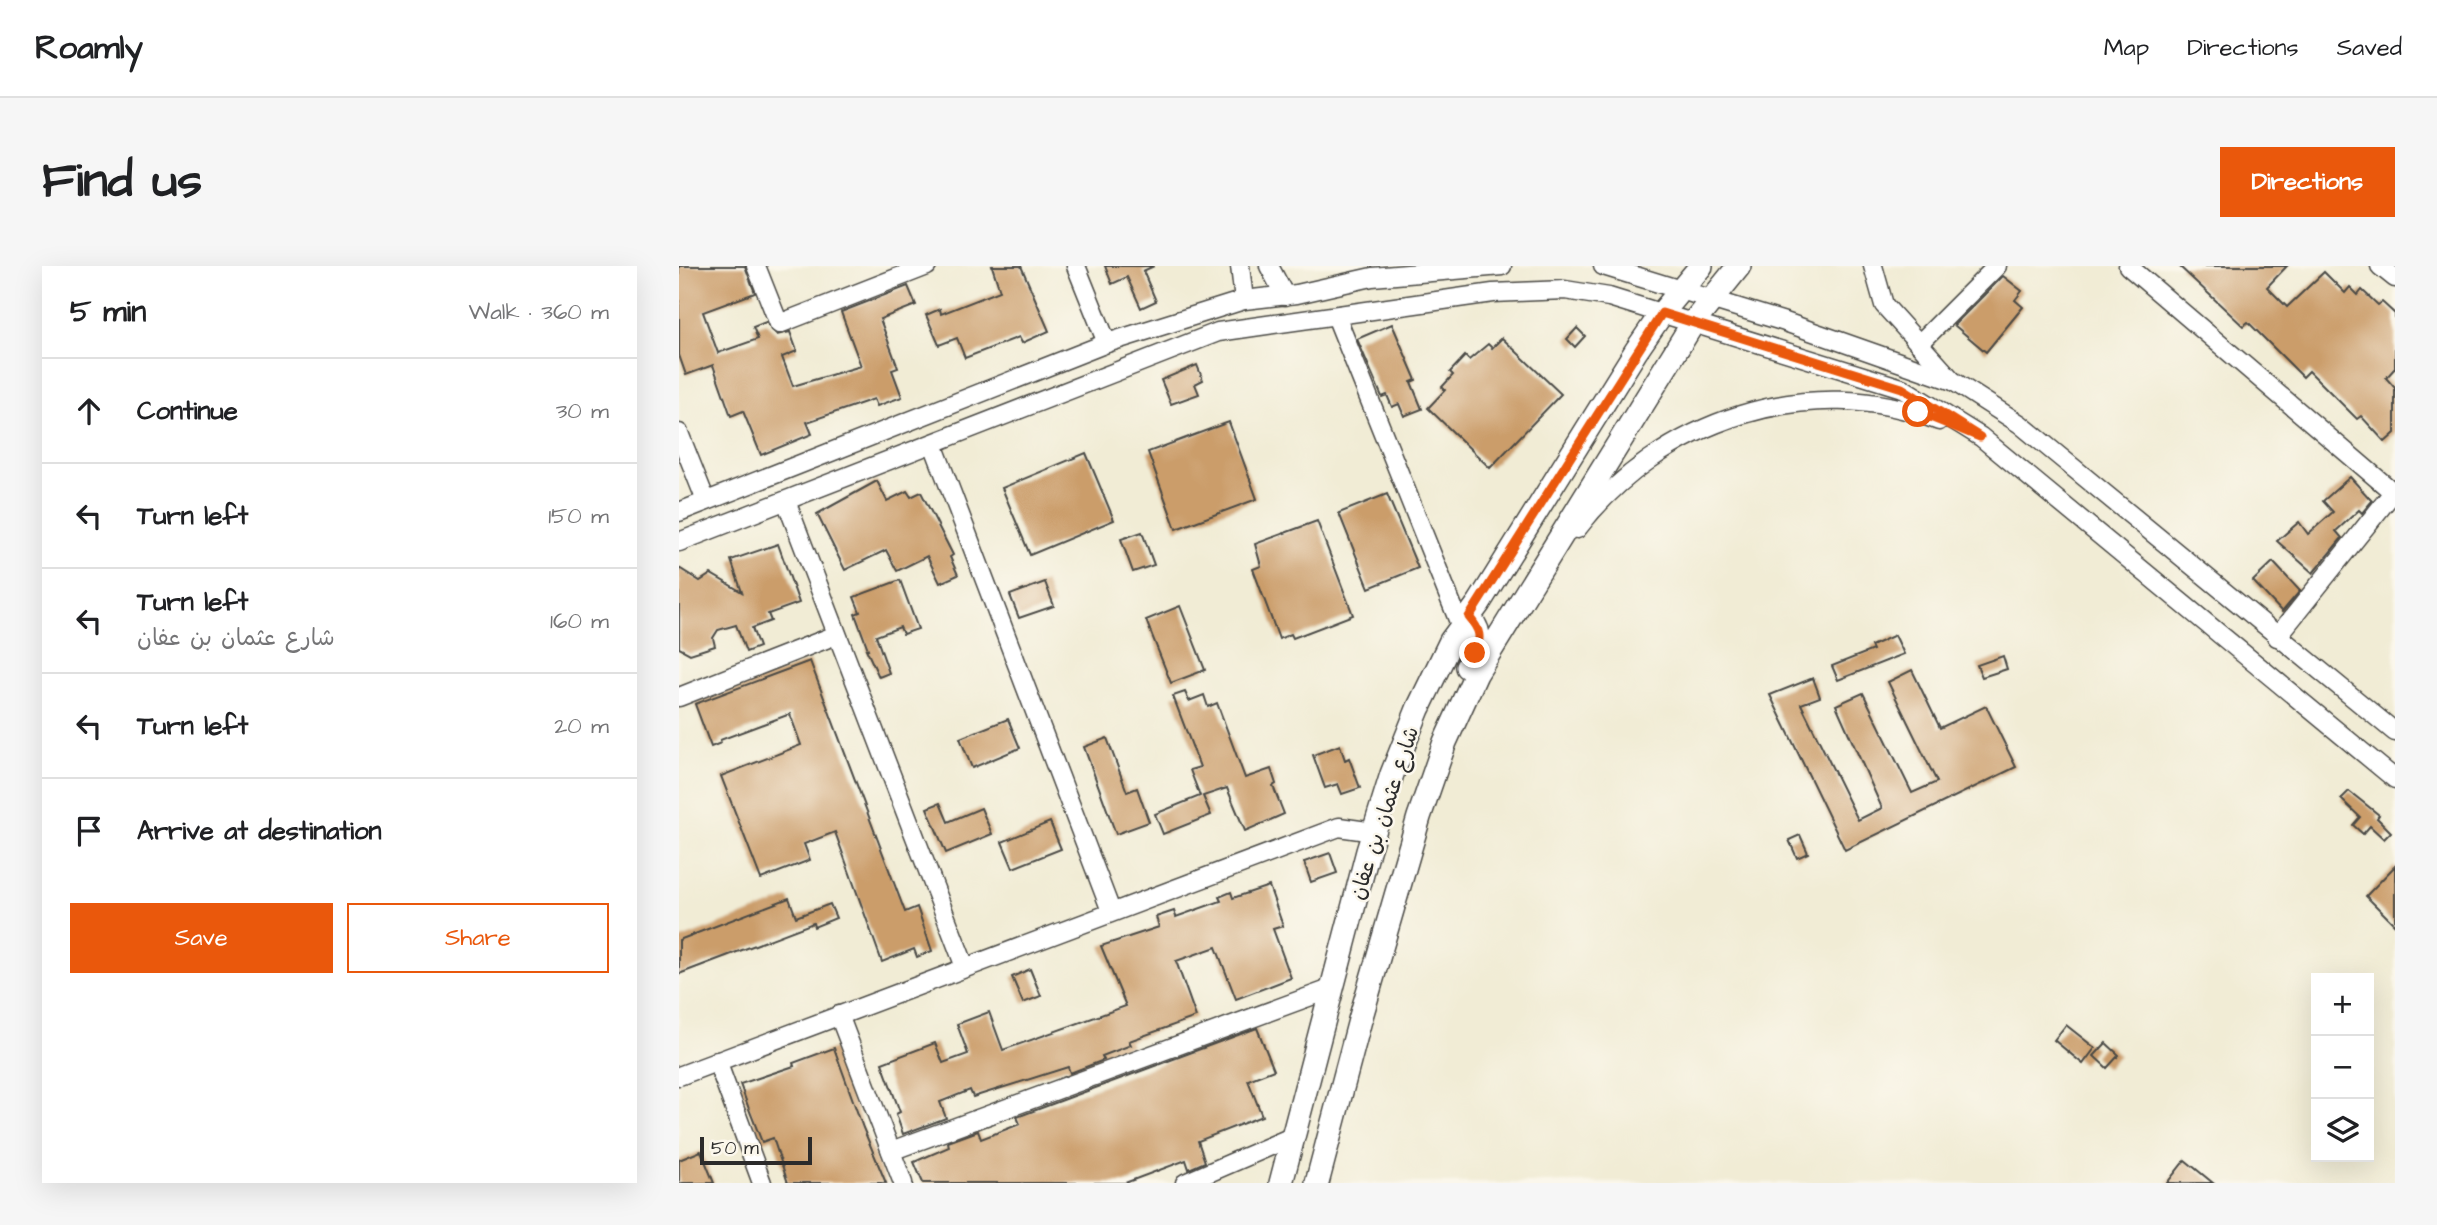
<!DOCTYPE html>
<html lang="en">
<head>
<meta charset="utf-8">
<style>
	body { margin:0; font-family:"Architects Daughter","Playpen Sans Arabic",sans-serif; background:#f6f6f6; color:#202124 }
	.controls { position:absolute; right:21px; bottom:21px; display:grid; overflow:hidden; border-radius:0px; box-shadow:0 7px 28px #0002 }
	.controls button { width:63px; height:63px; display:grid; place-items:center; padding:0; border:0; border-bottom:2px solid #e0e0e0; background:#fff; color:#202124; font:35px sans-serif }
	.scale { position:absolute; left:21px; bottom:18px; width:112px; box-sizing:border-box; padding-left:7px; border:4px solid #2b2b2b; border-top:0; font-size:19px; line-height:24px; white-space:nowrap; color:#2b2b2b; -webkit-text-stroke:5px #fbf7ec; paint-order:stroke }
	.stop { position:absolute; width:21px; height:21px; margin:-16px; border:5px solid #ea580c; border-radius:50%; background:#fff }
	.stop.end { background:#ea580c; border-color:#fff; box-shadow:0 2px 7px #0008 }
	.list { margin:0; padding:0; list-style:none }
	h2 { display:flex; justify-content:space-between; align-items:center; height:91px; margin:0; padding:0 28px; font-size:30px }
	h2 small { font-size:23px; font-weight:400; color:#757577 }
	.list li { display:grid; grid-template-columns:46px 1fr auto; gap:21px; align-items:center; box-sizing:border-box; height:105px; padding:0 28px; border-top:2px solid #e0e0e0 }
	.list b { display:block; font-size:26px; white-space:nowrap }
	.list p { margin:0; font-size:23px; white-space:nowrap; color:#757577 }
	.list em { font-size:23px; font-style:normal; color:#757577 }
	.actions { display:flex; gap:14px; padding:21px 28px }
	.actions a { flex:1; padding:16px 0; border:2px solid #ea580c; border-radius:0px; text-align:center; font-size:24px; color:#ea580c }
	.actions .main { background:#ea580c; color:#fff }
	.icon { flex:none; width:38px; height:38px; fill:none; stroke:currentColor; stroke-width:2; stroke-linecap:round; stroke-linejoin:round }
	.map { position:relative; flex:none; width:1716px; height:917px; overflow:hidden; border-radius:0px }
	header { display:flex; align-items:center; gap:42px; box-sizing:border-box; height:98px; padding:0 35px; background:#fff; border-bottom:2px solid #e0e0e0 }
	header strong { font-size:33px }
	nav { display:flex; gap:38px; margin-inline-start:auto; font-size:24px }
	.intro { display:flex; align-items:center; justify-content:space-between; box-sizing:border-box; height:168px; padding:0 42px }
	h1 { margin:0; font-size:49px }
	.button { padding:18px 32px; border-radius:0px; background:#ea580c; color:#fff; font-size:24px; font-weight:700 }
	main { display:flex; gap:42px; padding:0 42px }
	aside { flex:1; background:#fff; border-radius:0px; box-shadow:0 7px 28px #0002 }
	.map>svg:first-child { display:block }
</style>
</head>
<body>
<header>
<strong>Roamly</strong>
<nav><a>Map</a><a>Directions</a><a>Saved</a></nav>
</header>
<div class="intro"><h1>Find us</h1><a class="button">Directions</a></div>
<main>
<aside>
<h2>5 min<small>Walk · 360 m</small></h2>
<ul class="list">
<li><svg class="icon" aria-label="ahead" viewBox="0 0 24 24"><path d="M12 20V5M6 11l6-6 6 6"/></svg><div><b>Continue</b></div><em>30 m</em></li>
<li><svg class="icon" aria-label="left" viewBox="0 0 24 24"><path d="M17 20v-9H6M10 6l-5 5 5 5"/></svg><div><b>Turn left</b></div><em>150 m</em></li>
<li><svg class="icon" aria-label="left" viewBox="0 0 24 24"><path d="M17 20v-9H6M10 6l-5 5 5 5"/></svg><div><b>Turn left</b><p>شارع عثمان بن عفان</p></div><em>160 m</em></li>
<li><svg class="icon" aria-label="left" viewBox="0 0 24 24"><path d="M17 20v-9H6M10 6l-5 5 5 5"/></svg><div><b>Turn left</b></div><em>20 m</em></li>
<li><svg class="icon" aria-label="arrive" viewBox="0 0 24 24"><path d="M6 21V4h12l-3 4 3 4H6"/></svg><div><b>Arrive at destination</b></div></li>
</ul>
<div class="actions"><a class="main">Save</a><a>Share</a></div>
</aside>
<div class="map">
<svg width="1716" height="917" viewBox="0 0 1716 917">
	<rect width="100%" height="100%" fill="#fbf7ec"/>
	<filter id="ink" filterUnits="userSpaceOnUse"><feTurbulence type="fractalNoise" baseFrequency=".0143" numOctaves="2"/><feDisplacementMap in="SourceGraphic" scale="14" xChannelSelector="R" yChannelSelector="G"/><feConvolveMatrix kernelMatrix="1 2 1 2 8 2 1 2 1" color-interpolation-filters="sRGB"/></filter>
	<filter id="wash" filterUnits="userSpaceOnUse"><feTurbulence type="fractalNoise" baseFrequency=".00686" numOctaves="4" result="noise"/><feDisplacementMap in="SourceGraphic" scale="28" xChannelSelector="R" yChannelSelector="G"/><feGaussianBlur stdDeviation="1.57" result="paint"/><feColorMatrix in="noise" values="0 0 0 0 0 0 0 0 0 0 0 0 0 0 0 0 0 1.4 0 .05"/><feComposite in="paint" operator="in"/></filter>
	<g filter="url(#wash)">
		<rect width="100%" height="100%" fill="#f1ecd5"/>
		<g id="blocks">
			<!-- building -->
			<g fill="#cb9d6a">
				<polygon points="0,0 66,0 76,27 24,46 39,87 79,73 74,61 87,56 98,69 111,66 118,85 103,91 114,120 182,100 162,46 229,20 237,39 201,53 219,102 213,104 223,131 198,140 195,133 128,156 133,168 82,189 64,145 52,150 34,99 7,109 0,89"/>
				<polygon points="313,0 342,0 370,65 343,77 340,71 286,92 278,72 260,79 247,49 261,43 262,48 321,25"/>
				<polygon points="426,0 475,0 464,5 477,35 462,42 448,11 433,18"/>
				<polygon points="1500,0 1608,0 1588,21 1608,41 1645,6 1666,27 1671,21 1679,29 1683,24 1699,39 1703,36 1716,48 1716,102 1707,112 1716,122 1716,167 1706,176 1682,150 1678,153 1630,105 1624,111 1569,56 1564,60"/>
				<polygon points="1324,10 1343,25 1336,34 1344,41 1307,86 1275,59"/>
				<polygon points="713,58 737,114 732,116 743,143 725,150 720,138 713,141 708,129 703,131 678,73"/>
				<polygon points="898,62 906,70 896,81 888,73"/>
				<polygon points="823,72 882,128 811,202 749,142 766,124 763,121 774,109 771,106 786,90 790,94 809,78 813,82"/>
				<polygon points="518,99 524,114 516,118 520,128 492,138 482,114"/>
				<polygon points="550,156 578,233 497,263 469,186"/>
				<polygon points="407,187 435,254 351,289 323,222"/>
				<polygon points="1671,211 1693,235 1683,247 1680,244 1657,265 1663,272 1634,307 1598,275 1620,256 1629,268 1654,246 1644,235"/>
				<polygon points="198,215 208,235 228,225 232,231 242,226 274,289 271,291 279,309 261,317 248,290 218,305 207,284 166,304 138,248"/>
				<polygon points="708,228 739,302 690,322 660,247"/>
				<polygon points="638,255 674,349 614,372 612,368 600,373 574,303 582,300 576,278"/>
				<polygon points="463,266 475,299 454,306 442,273"/>
				<polygon points="99,278 120,337 89,348 92,355 73,362 80,381 67,386 57,359 39,364 34,372 36,380 11,388 0,382 0,302 21,315 32,308 63,326 52,294"/>
				<polygon points="1594,296 1621,325 1603,346 1574,315"/>
				<polygon points="221,314 239,363 224,368 221,361 197,370 210,407 200,411 187,383 189,383 176,348 181,346 175,331"/>
				<polygon points="366,316 375,340 340,352 331,329"/>
				<polygon points="501,340 526,404 492,417 467,354"/>
				<polygon points="1216,369 1225,388 1159,414 1153,400 1194,384 1192,380"/>
				<polygon points="1324,390 1328,403 1303,411 1298,399"/>
				<polygon points="131,395 226,646 238,641 253,685 238,691 235,683 203,696 156,566 125,578 131,594 82,613 42,510 122,479 111,448 41,474 42,477 32,481 16,438"/>
				<polygon points="1233,404 1261,462 1307,440 1337,501 1166,584 1091,429 1134,412 1141,431 1122,438 1179,554 1203,542 1157,439 1184,427 1233,527 1258,516 1209,416"/>
				<polygon points="506,426 510,435 525,429 529,441 538,437 566,512 592,503 597,518 594,520 605,548 566,565 548,522 524,530 532,549 484,568 476,548 521,530 511,504 521,501 494,430"/>
				<polygon points="329,453 341,482 293,502 281,472"/>
				<polygon points="428,472 448,526 458,522 470,556 437,568 405,481"/>
				<polygon points="661,479 666,494 670,492 681,522 663,528 659,518 646,522 634,489"/>
				<polygon points="1670,525 1700,549 1698,552 1712,566 1705,573 1691,560 1684,568 1674,559 1681,551 1662,533"/>
				<polygon points="261,537 269,556 302,542 313,568 267,587 248,542"/>
				<polygon points="371,556 382,583 334,602 323,576"/>
				<polygon points="1121,569 1129,587 1118,592 1110,574"/>
				<polygon points="651,587 658,607 632,616 625,596"/>
				<polygon points="1716,600 1716,659 1687,630"/>
				<polygon points="590,620 604,660 594,663 612,712 557,733 537,681 497,695 517,751 450,775 452,779 423,790 425,794 391,807 389,801 294,831 291,824 261,836 267,852 224,868 217,848 221,846 203,797 256,777 264,797 289,788 278,758 310,746 324,784 447,740 422,680 480,661 477,651 495,645 497,651 542,635 540,631 552,626 554,632"/>
				<polygon points="110,632 117,651 151,638 157,652 135,661 134,657 0,708 0,674"/>
				<polygon points="351,703 362,730 344,737 333,711"/>
				<polygon points="1387,759 1416,782 1404,798 1375,774"/>
				<polygon points="578,762 595,804 569,814 583,850 519,875 526,896 510,903 507,894 446,917 244,917 235,896 270,881 269,876 299,865 302,873 341,858 338,851"/>
				<polygon points="1427,777 1440,789 1428,802 1415,790"/>
				<polygon points="155,782 184,862 207,917 109,917 94,872 83,876 70,843 61,818 115,800 114,797"/>
				<polygon points="22,885 35,917 0,917 0,894"/>
				<polygon points="1506,894 1534,917 1488,917"/>
			</g>
		</g>
	</g>
	<g filter="url(#ink)">
		<use href="#blocks" fill-opacity="0" stroke="#494844" stroke-width="2"/>
		<g fill="none" stroke-linecap="round" stroke-linejoin="round">
			<defs>
				<g id="minor">
					<polyline points="77,0 100,58 248,0"/>
					<polyline points="397,0 428,77"/>
					<polyline points="561,0 565,34"/>
					<polyline points="590,0 606,30"/>
					<polyline points="924,0 1106,56 1274,115 1341,158 1716,466"/>
					<polyline points="1194,0 1205,39 1271,112"/>
					<polyline points="1449,0 1714,226"/>
					<polyline points="1701,0 1716,12"/>
					<polyline points="657,50 782,361"/>
					<polyline points="1240,78 1318,0"/>
					<polyline points="0,167 27,235"/>
					<polyline points="254,178 432,645"/>
					<polyline points="107,235 286,701"/>
					<polyline points="0,246 428,77 565,34 618,28 693,11 823,0"/>
					<path d="M898,263C980,155 1131,103 1260,155"/>
					<polyline points="0,276 539,66 814,27 886,24 930,31 1223,122 1302,171 1716,513"/>
					<polyline points="1598,371 1716,224"/>
					<polyline points="0,431 157,369"/>
					<polyline points="160,749 224,917"/>
					<polyline points="38,795 83,917"/>
					<polyline points="0,810 660,561 695,566"/>
					<polyline points="212,885 654,722"/>
					<polyline points="506,917 615,870"/>
				</g>
				<g id="major">
					<path d="M788,401C799,381 806,370 790,351"/>
					<polyline points="602,917 689,585 713,508 739,443 772,375 800,337 957,85 983,47 1022,0"/>
					<polyline points="638,917 681,754 740,551 766,476 797,408 1014,57 1060,0"/>
				</g>
			</defs>
			<!-- minor casing -->
			<use href="#minor" stroke="#494844" stroke-width="21"/>
			<!-- major casing -->
			<use href="#major" stroke="#494844" stroke-width="26"/>
			<!-- minor -->
			<use href="#minor" stroke="#fff" stroke-width="18"/>
			<!-- major -->
			<use href="#major" stroke="#fff" stroke-width="23"/>
		</g>
	</g>
	<g fill="none" stroke-linecap="round" stroke-linejoin="round" filter="url(#ink)">
		<!-- route -->
		<path stroke="#ea580c" stroke-width="9" d="M796,387C803,371 801,364 790,351L983,47L1223,122L1301,171L1239,146"/>
	</g>
	<g text-anchor="middle" stroke-width="5" stroke-linejoin="round" paint-order="stroke">
		<!-- street labels -->
		<g font-size="21" fill="#2b2b2b" stroke="#fbf7ec">
			<text transform="translate(705 547) rotate(-72)" y="7">شارع عثمان بن عفان</text>
		</g>
	</g>
</svg>
<div class="controls">
<button>+</button>
<button>−</button>
<button><svg class="icon" aria-label="layers" viewBox="0 0 24 24"><path d="M12 4l9 5-9 5-9-5zM3 14l9 5 9-5"/></svg></button>
</div>
<div class="scale">50 m</div>
<div class="stop" style="left:1239px;top:146px"></div>
<div class="stop end" style="left:796px;top:387px"></div>
</div>
</main>
</body>
</html>
